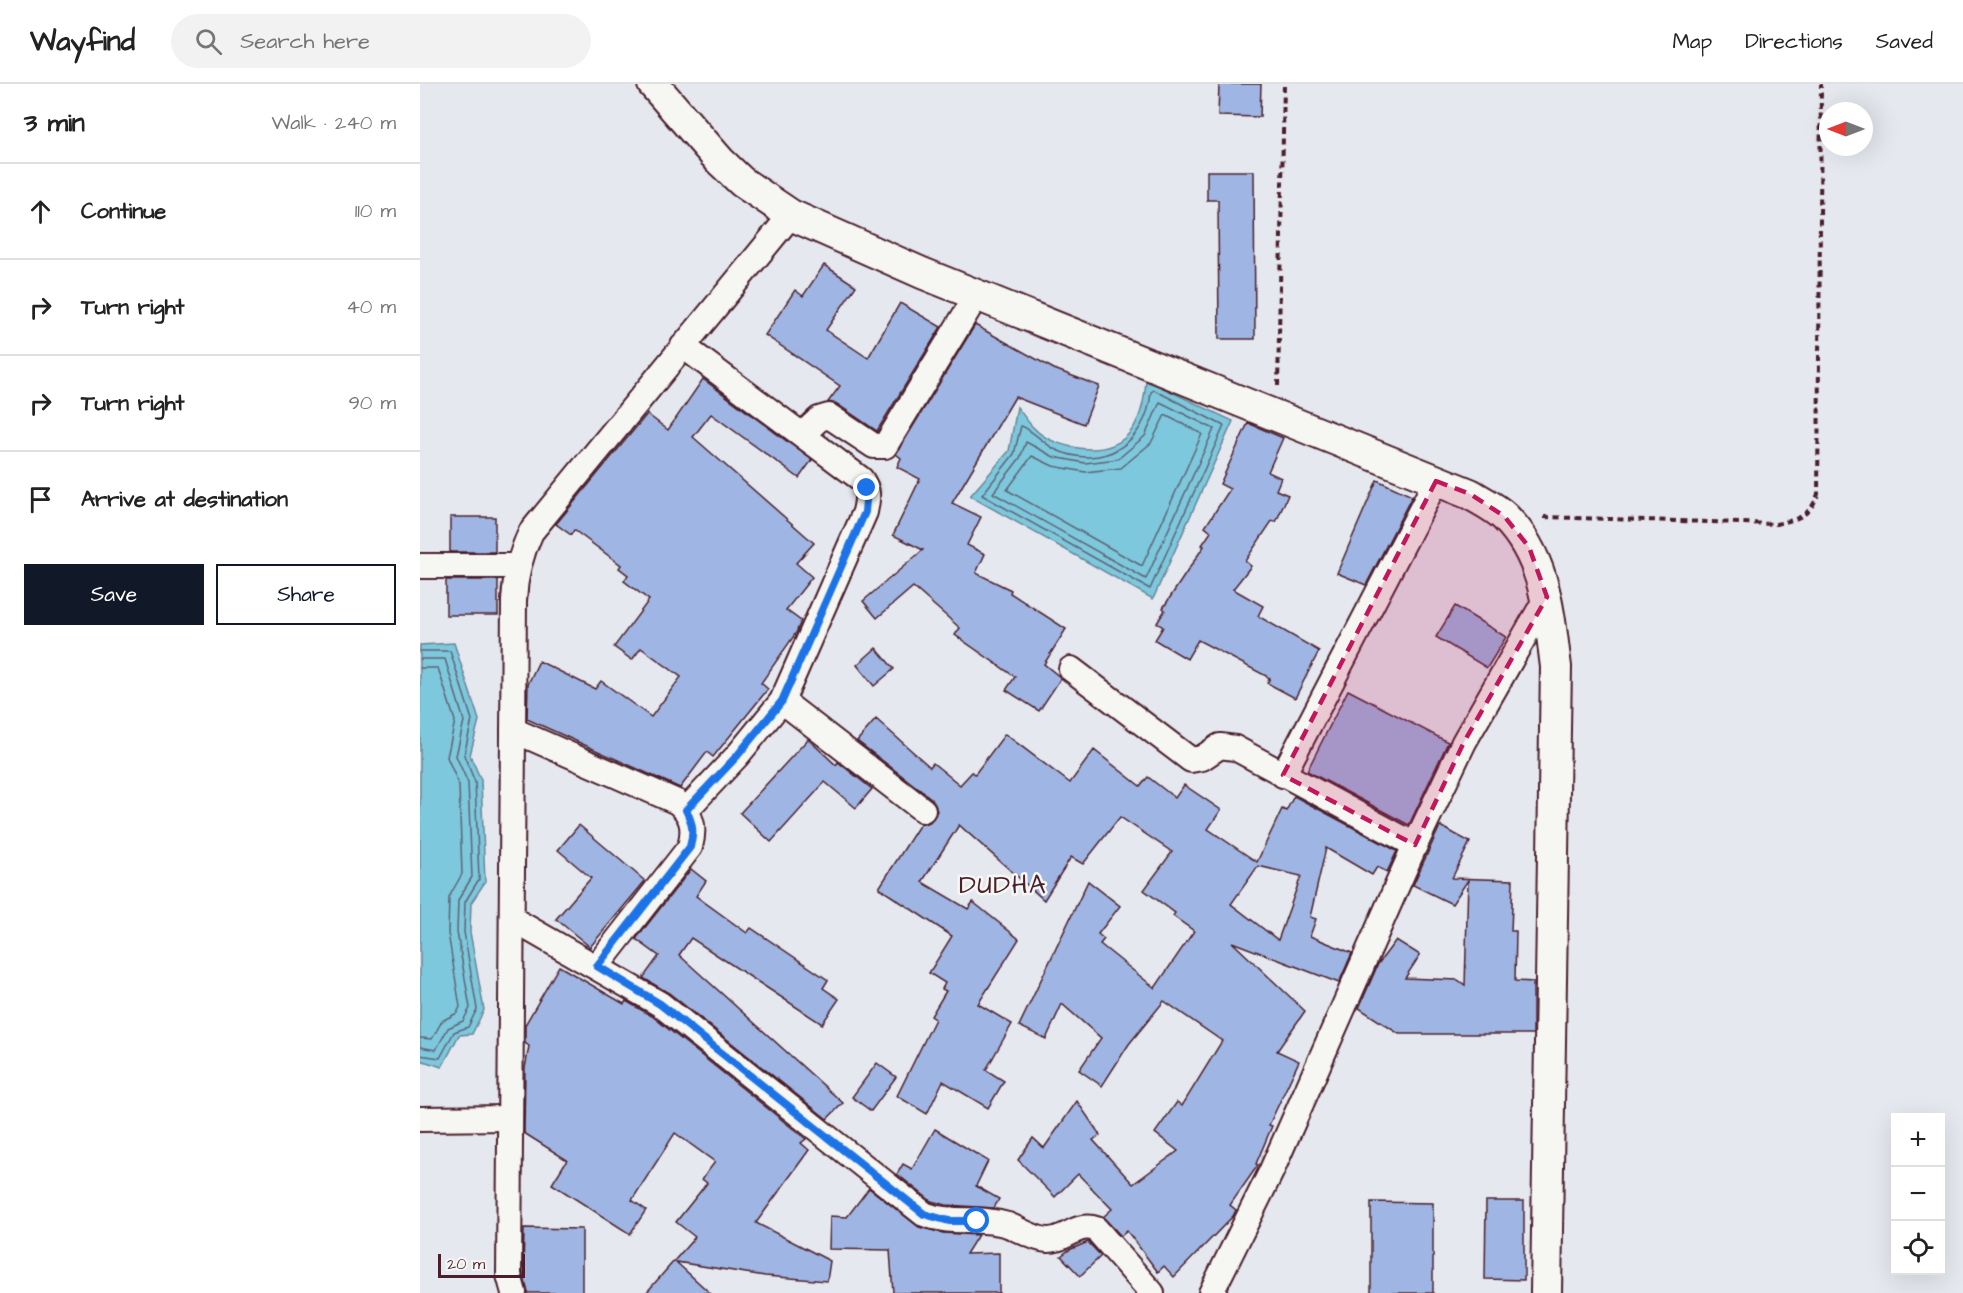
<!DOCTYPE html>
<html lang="en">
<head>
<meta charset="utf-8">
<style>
	body { margin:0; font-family:"Architects Daughter",sans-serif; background:#f2f2f2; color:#222 }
	.controls { position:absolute; right:18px; bottom:18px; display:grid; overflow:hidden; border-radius:0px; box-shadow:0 6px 24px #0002 }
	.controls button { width:54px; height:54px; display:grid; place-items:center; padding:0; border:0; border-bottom:2px solid #e0e0e0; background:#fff; color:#222; font:30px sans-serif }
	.compass { position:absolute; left:1399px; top:18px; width:54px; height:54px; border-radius:50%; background:#fff; box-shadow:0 6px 24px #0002; rotate:270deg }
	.scale { position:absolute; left:18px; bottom:15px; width:87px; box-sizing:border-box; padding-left:6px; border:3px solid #4a1f2b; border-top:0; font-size:16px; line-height:21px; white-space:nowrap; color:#4a1f2b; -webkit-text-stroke:4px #f6f6f2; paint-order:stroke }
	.stop { position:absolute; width:18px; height:18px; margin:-14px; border:4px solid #1a73e8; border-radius:50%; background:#fff }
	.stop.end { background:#1a73e8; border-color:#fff; box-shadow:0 2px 6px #0008 }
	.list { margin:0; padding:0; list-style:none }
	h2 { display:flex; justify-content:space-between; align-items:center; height:78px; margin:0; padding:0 24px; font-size:26px }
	h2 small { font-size:20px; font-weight:400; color:#767676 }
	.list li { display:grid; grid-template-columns:39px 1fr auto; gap:18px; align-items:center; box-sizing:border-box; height:96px; padding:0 24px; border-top:2px solid #e0e0e0 }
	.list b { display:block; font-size:22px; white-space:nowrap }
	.list em { font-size:20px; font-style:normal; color:#767676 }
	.actions { display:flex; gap:12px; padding:18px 24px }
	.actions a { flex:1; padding:14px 0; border:2px solid #111827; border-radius:0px; text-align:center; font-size:21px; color:#111827 }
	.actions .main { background:#111827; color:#fff }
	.icon { flex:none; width:33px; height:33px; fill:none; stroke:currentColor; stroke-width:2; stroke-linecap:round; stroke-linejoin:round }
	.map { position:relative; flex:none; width:1543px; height:1209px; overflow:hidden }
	header { display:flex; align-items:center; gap:36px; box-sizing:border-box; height:84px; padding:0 30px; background:#fff; border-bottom:2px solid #e0e0e0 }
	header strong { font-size:28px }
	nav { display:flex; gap:33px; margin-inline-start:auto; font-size:21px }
	.search { width:420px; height:54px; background:#f2f2f2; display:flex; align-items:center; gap:15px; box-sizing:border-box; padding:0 21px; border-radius:33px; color:#767676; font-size:22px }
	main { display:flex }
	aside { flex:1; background:#fff }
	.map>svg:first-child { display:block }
</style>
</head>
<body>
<header>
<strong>Wayfind</strong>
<div class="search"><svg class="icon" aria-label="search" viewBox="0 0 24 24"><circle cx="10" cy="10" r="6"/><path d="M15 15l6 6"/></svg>Search here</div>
<nav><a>Map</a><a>Directions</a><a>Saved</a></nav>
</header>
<main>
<aside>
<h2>3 min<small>Walk · 240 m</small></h2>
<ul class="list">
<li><svg class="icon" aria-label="ahead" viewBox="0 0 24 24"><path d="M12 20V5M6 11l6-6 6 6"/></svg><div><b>Continue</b></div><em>110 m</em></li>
<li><svg class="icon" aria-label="right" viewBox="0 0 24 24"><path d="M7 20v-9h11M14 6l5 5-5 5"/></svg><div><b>Turn right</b></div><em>40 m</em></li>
<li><svg class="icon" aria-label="right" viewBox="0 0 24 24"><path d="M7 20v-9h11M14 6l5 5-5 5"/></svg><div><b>Turn right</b></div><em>90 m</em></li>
<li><svg class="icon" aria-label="arrive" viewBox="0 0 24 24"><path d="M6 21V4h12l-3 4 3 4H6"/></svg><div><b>Arrive at destination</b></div></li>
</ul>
<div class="actions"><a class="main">Save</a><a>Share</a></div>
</aside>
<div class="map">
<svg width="1543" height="1209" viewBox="0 0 1543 1209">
	<rect width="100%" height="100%" fill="#e5e9ef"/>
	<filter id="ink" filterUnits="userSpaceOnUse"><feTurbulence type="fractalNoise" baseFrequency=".0167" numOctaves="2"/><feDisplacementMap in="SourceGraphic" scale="12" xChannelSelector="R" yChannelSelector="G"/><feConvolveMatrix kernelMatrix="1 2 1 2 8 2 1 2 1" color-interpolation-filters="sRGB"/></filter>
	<g filter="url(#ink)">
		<!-- water -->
		<g fill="#7dc8dd" stroke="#698496" stroke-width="1.5">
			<path d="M726,296L813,337L733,515L550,412L589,367L597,323C603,330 608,339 615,345C624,355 639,360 652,363C704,373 723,344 726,296Z"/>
			<polygon points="34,559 59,636 50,671 61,696 65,798 51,819 50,848 64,926 52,950 39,951 22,983 0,976 0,561"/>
		</g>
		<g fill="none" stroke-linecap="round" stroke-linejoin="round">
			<!-- shore -->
			<g stroke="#5e6372" stroke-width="1.5">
				<path d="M734,306L804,342L730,505L562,411L594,370L601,342C608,343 625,360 634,365C683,388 727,359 731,308Z"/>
				<polygon points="740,318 794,345 726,495 573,409 600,374 606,358 634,373 665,379 698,375 725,352"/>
				<polygon points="745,331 782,350 722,482 587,406 612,372 633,382 665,388 701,384 731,359"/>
				<polyline points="0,567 30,567 52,636 44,671 55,698 59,795 45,818 44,848 57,925 48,943 34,948 20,974 0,971"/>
				<polyline points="0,575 25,575 44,637 36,672 48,699 52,793 38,816 37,848 50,924 43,937 28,944 16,966 0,963"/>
				<polyline points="0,584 18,584 35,637 27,673 39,701 42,790 29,813 28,849 40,923 37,929 22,937 12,955 0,954"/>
			</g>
		</g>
		<!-- building -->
		<g fill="#9fb5e3" stroke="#4a1f2b" stroke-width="1.5" fill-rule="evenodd">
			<polygon points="799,0 841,0 840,33 798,32"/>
			<polygon points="787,87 834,87 835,255 799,255 798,116 787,116"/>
			<polygon points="404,181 436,202 406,246 448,274 480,219 521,243 457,347 417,320 408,318 420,302 345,251 375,206 383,212"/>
			<polygon points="555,241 634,285 679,302 664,340 595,313 532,419 561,433 547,461 565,470 556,489 591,506 590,509 646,545 624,580 641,594 619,627 586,606 595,593 535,551 540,544 493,503 457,534 443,517 503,466 473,451 500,395 477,383 481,374 476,370"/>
			<polygon points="283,295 392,376 379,394 291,330 273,353 394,459 376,479 392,493 366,526 381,537 376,549 341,599 348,605 293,673 287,668 260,704 107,635 108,600 119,577 175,605 181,597 231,633 261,593 221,564 212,576 194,563 229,516 204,497 208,491 199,484 201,481 154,446 151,451 136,440 227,330 248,346"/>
			<polygon points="828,339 863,354 848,388 861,394 856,406 868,411 856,438 852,437 825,477 831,482 813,505 843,522 838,532 899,567 875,614 847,599 850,594 778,556 767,575 735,556 743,543 737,539 745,526 743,524 784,462 782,461 791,448 785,443 810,405 800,400"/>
			<polygon points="957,396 992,412 946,501 917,489"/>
			<rect x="30" y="433" width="45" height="35"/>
			<rect x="26" y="496" width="52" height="35"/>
			<polygon points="1035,522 1086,553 1067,584 1016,553"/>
			<polygon points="456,564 474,585 454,602 437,581"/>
			<polygon points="928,606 1028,658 989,741 887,687"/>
			<path d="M456,635L510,683L513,679L540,701L552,688L555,690L585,650L650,699L674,666L720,702L728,693L755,714L764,701L801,726L788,745L837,778L862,725L866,727L874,712L977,767L967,788L957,783L952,791L906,764L890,833L896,835L890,852L932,869L919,899L812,858L885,927L857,967L879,977L849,1041L852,1042L836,1080L838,1081L810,1121L816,1126L813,1132L754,1193L744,1182L738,1188L707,1147L701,1152L683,1133L692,1125L658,1090L635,1113L598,1076L613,1054L624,1064L657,1017L680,1051L673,1056L713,1100L758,1067L735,1049L757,1018L762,1022L802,957L744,917L709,960L682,1002L659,986L681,954L642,920L626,955L599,942L668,797L700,822L678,850L684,855L680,860L735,904L774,847L753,832L755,829L724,806L752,768L700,733L663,780L651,773L624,816L539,741L502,798L548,825L553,818L599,855L558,920L592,940L566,986L584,997L568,1024L523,997L507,1030L477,1012L515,935L511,932L526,907L522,905L525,899L509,889L532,852L459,804L500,740L509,739L517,727L512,715L437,657ZM838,782L881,792L858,856L811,820Z"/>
			<polygon points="388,655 416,681 418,678 452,705 436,724 405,698 351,758 320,729"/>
			<polygon points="159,741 225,797 170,863 136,835 171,794 138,766"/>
			<polygon points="1020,742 1050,758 1032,794 1093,796 1091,847 1096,847 1095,897 1113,898 1113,950 979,950 939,924 958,880 976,856 1000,871 985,894 1038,896 1045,901 1048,796 1032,820 993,801"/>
			<polygon points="271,785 286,797 276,812 327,849 331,844 408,896 403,904 419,915 402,940 271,854 259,871 423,1019 407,1035 249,909 223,894 239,872 216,855"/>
			<polygon points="139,882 204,920 206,917 232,932 386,1055 381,1059 389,1066 336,1139 410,1177 407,1197 345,1192 256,1178 290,1209 226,1209 275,1153 256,1138 287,1099 282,1095 295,1078 255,1049 212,1116 226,1126 210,1150 132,1100 147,1076 104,1049 105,984 109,962 105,959 105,941"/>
			<polygon points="457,979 476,993 451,1027 432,1013"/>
			<polygon points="515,1045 568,1077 556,1102 579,1115 574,1124 526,1121 511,1117 477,1090 483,1080 492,1085"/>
			<polygon points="449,1104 499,1143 523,1149 558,1151 546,1170 579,1169 579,1209 473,1209 470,1166 409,1165 410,1132 427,1133"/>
			<polygon points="1066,1117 1104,1117 1104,1196 1065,1195"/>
			<polygon points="951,1118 1013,1119 1013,1209 951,1209"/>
			<polygon points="104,1144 162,1145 162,1209 108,1209 103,1189"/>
			<polygon points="668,1158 681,1172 660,1192 641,1172 649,1166"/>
		</g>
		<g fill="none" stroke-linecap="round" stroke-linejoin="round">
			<defs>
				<g id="minor">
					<path d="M263,262L441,395C449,406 448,414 445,428L362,617L317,672L266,726"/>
					<polyline points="383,350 399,335 409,332 454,362 465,362 557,211"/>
					<polyline points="0,482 97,482"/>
					<polyline points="651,585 771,676 782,674 800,662 815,664 995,761"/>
					<polyline points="362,617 503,726"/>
					<path d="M93,646L257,718C273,731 275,744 270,763L177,882"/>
					<polyline points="863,691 1016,397"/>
					<path d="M92,835L240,920L504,1130C531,1141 560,1132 588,1141C600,1146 614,1155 627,1156C646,1157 657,1138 676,1145L732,1209"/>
					<polyline points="0,1035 90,1034"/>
					<path d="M94,1209L89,1191L94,517C95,491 100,471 111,448L371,131"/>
					<polyline points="791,1209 851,1088 995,761 1044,658 1127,513"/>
				</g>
				<path id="tertiary" d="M233,0L300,77L322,98L371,131L502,189L1050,410C1062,417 1076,424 1085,433C1126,474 1129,529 1136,583L1126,1209"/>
			</defs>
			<!-- minor casing -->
			<use href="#minor" stroke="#4a1f2b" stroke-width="28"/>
			<!-- tertiary casing -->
			<use href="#tertiary" stroke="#4a1f2b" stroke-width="34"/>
			<!-- path -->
			<g stroke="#4a1f2b" stroke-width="4" stroke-dasharray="6 4.5" stroke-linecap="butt">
				<polyline points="858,302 864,0"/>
				<path d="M1124,433L1356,440C1379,435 1390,432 1398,410L1401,0"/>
			</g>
			<!-- minor -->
			<use href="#minor" stroke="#f6f6f2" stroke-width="24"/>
			<!-- tertiary -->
			<use href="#tertiary" stroke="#f6f6f2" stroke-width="30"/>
		</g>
	</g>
	<g fill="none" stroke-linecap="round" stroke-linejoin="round" filter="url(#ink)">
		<!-- route -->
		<path stroke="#1a73e8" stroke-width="8" d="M447,404L445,428L362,617L317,672L266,726C273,740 274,748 270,763L177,882L240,920L504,1130L529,1137H557"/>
	</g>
	<!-- marked area -->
	<path fill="#c2185b" fill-opacity="0.2" stroke="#c2185b" stroke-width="4.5" stroke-dasharray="12 8" stroke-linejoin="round" d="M1016,397L1050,410L1084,432L1109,463L1127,513L1044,658L995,761L863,691Z"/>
	<g text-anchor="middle" stroke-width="5" stroke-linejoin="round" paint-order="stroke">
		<!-- quarter labels -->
		<g font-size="26" letter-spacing="1.5" fill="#4a1f2b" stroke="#f6f6f2">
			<text x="583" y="809">DUDHA</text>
		</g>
	</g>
</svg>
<div class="controls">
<button>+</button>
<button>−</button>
<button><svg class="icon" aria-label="locate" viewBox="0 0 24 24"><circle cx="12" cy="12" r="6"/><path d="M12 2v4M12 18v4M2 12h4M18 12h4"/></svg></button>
</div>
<svg class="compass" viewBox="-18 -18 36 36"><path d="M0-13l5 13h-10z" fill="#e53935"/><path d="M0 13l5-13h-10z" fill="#767676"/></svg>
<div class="scale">20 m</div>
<div class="stop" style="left:557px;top:1137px"></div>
<div class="stop end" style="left:447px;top:404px"></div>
</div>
</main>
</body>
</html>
